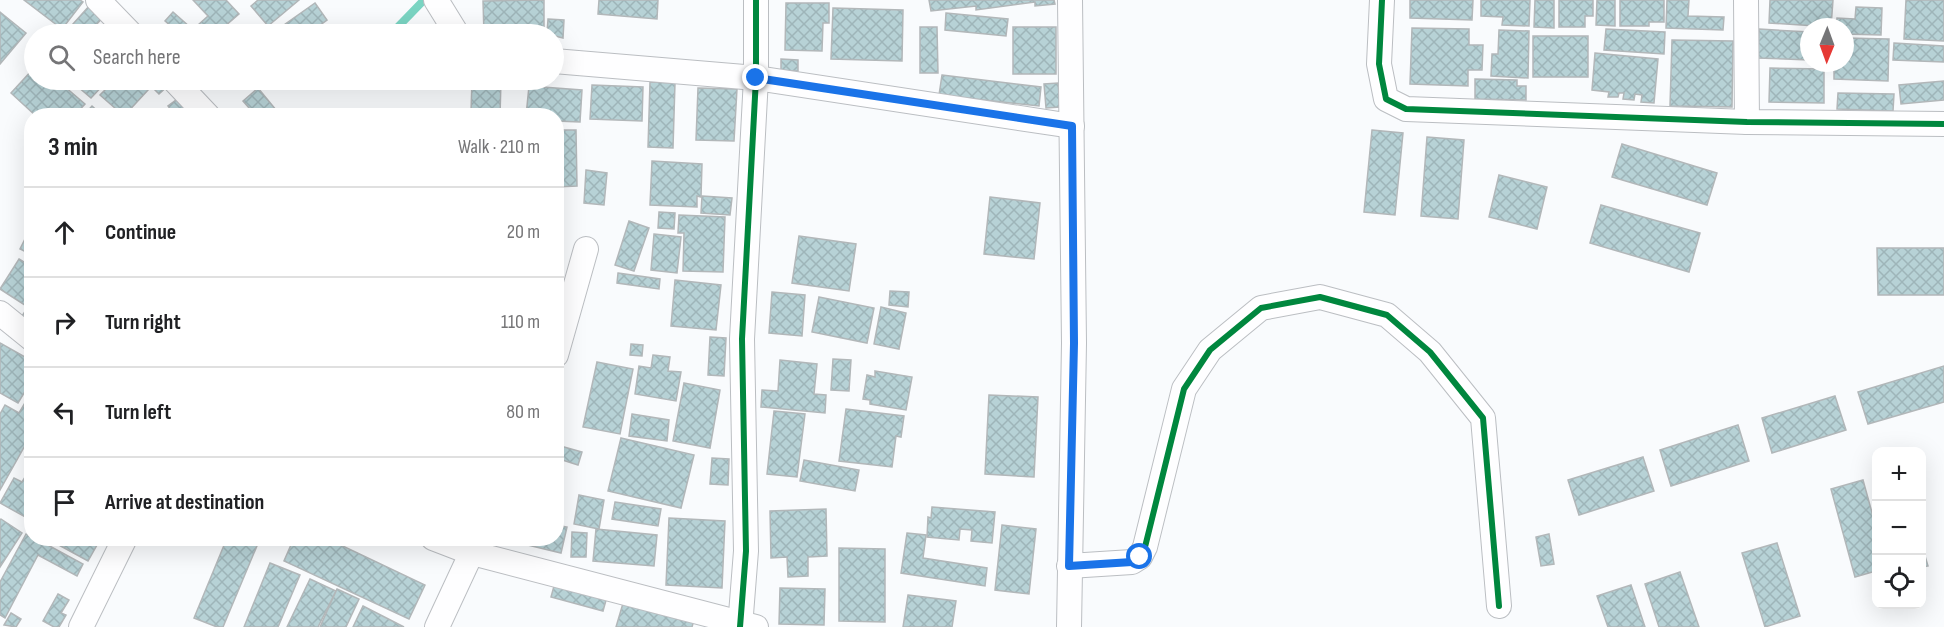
<!DOCTYPE html>
<html lang="en">
<head>
<meta charset="utf-8">
<style>
	body { margin:0; font-family:"Sofia Sans Condensed",sans-serif; background:#f2f2f2; color:#202124 }
	.controls { position:absolute; right:18px; bottom:18px; display:grid; overflow:hidden; border-radius:12px; box-shadow:0 6px 24px #0002 }
	.controls button { width:54px; height:54px; display:grid; place-items:center; padding:0; border:0; border-bottom:2px solid #e0e0e0; background:#fff; color:#202124; font:30px sans-serif }
	.compass { position:absolute; left:1800px; top:18px; width:54px; height:54px; border-radius:50%; background:#fff; box-shadow:0 6px 24px #0002; rotate:181deg }
	.stop { position:absolute; width:18px; height:18px; margin:-14px; border:4px solid #1a73e8; border-radius:50%; background:#fff }
	.stop.end { background:#1a73e8; border-color:#fff; box-shadow:0 2px 6px #0008 }
	.list { margin:0; padding:0; list-style:none }
	h2 { display:flex; justify-content:space-between; align-items:center; height:78px; margin:0; padding:0 24px; font-size:26px }
	h2 small { font-size:20px; font-weight:400; color:#757577 }
	.list li { display:grid; grid-template-columns:39px 1fr auto; gap:18px; align-items:center; box-sizing:border-box; height:90px; padding:0 24px; border-top:2px solid #e0e0e0 }
	.list b { display:block; font-size:22px; white-space:nowrap }
	.list em { font-size:20px; font-style:normal; color:#757577 }
	.icon { flex:none; width:33px; height:33px; fill:none; stroke:currentColor; stroke-width:2; stroke-linecap:round; stroke-linejoin:round }
	.map { position:relative; flex:none; width:1944px; height:627px; overflow:hidden }
	.search { position:absolute; background:#fff; box-shadow:0 6px 24px #0002; left:24px; top:24px; width:540px; height:66px; display:flex; align-items:center; gap:15px; box-sizing:border-box; padding:0 21px; border-radius:33px; color:#757577; font-size:22px }
	.panel { position:absolute; background:#fff; box-shadow:0 6px 24px #0002; left:24px; top:108px; width:540px; height:438px; border-radius:24px }
	.map>svg:first-child { display:block }
</style>
</head>
<body>
<div class="map">
<svg width="1944" height="627" viewBox="0 0 1944 627">
	<defs>
		<pattern id="building-cross-hatch" width="8" height="8" patternUnits="userSpaceOnUse" patternTransform="scale(1.5)"><rect width="8" height="8" fill="#b7d2d6"/><path d="M0 0l8 8M0 8l8-8" fill="none" stroke="#9eb5b9"/></pattern>
	</defs>
	<rect width="100%" height="100%" fill="#f9fbfd"/>
	<g fill="none" stroke-linecap="round" stroke-linejoin="round">
		<!-- stream -->
		<polyline stroke="#7ad4c2" stroke-width="8" points="391,34 424,0"/>
	</g>
	<!-- building -->
	<g fill="url(#building-cross-hatch)" stroke="#b2b7b9" stroke-width="1.5">
		<polygon points="24,0 80,0 83,2 62,29"/>
		<polygon points="193,0 226,0 239,14 216,34 188,34 208,16"/>
		<polygon points="258,0 299,0 268,26 251,6"/>
		<polygon points="544,0 544,34 484,34 483,1"/>
		<polygon points="599,0 658,0 657,19 598,14"/>
		<polygon points="929,0 1054,0 1055,4 1035,6 1035,2 976,10 976,6 931,11"/>
		<polygon points="1410,0 1473,0 1472,20 1410,18"/>
		<polygon points="1481,0 1530,0 1529,26 1502,25 1503,17 1481,16"/>
		<polygon points="1535,0 1554,0 1554,28 1534,27"/>
		<polygon points="1559,0 1593,0 1593,16 1585,16 1585,27 1559,27"/>
		<polygon points="1597,0 1615,0 1615,26 1596,25"/>
		<polygon points="1620,0 1664,0 1664,22 1649,22 1649,26 1620,26"/>
		<polygon points="1667,0 1689,0 1688,16 1724,17 1723,30 1666,28"/>
		<polygon points="1770,0 1833,0 1831,27 1769,23"/>
		<polygon points="1906,0 1944,0 1944,41 1904,39"/>
		<polygon points="315,3 327,20 308,34 290,34 284,25"/>
		<polygon points="786,3 829,3 829,23 823,23 822,51 785,50"/>
		<polygon points="90,5 104,16 88,34 64,34"/>
		<polygon points="1856,7 1882,8 1881,35 1845,34 1845,27 1836,27 1837,18 1855,19"/>
		<polygon points="833,8 903,10 902,61 831,59"/>
		<polygon points="0,12 26,33 0,64"/>
		<polygon points="173,12 190,27 184,34 180,34 165,21"/>
		<polygon points="946,13 1008,19 1006,36 945,30"/>
		<polygon points="548,19 564,20 563,38 547,34"/>
		<polygon points="111,22 123,34 99,34"/>
		<polygon points="920,27 937,27 938,73 920,73"/>
		<rect x="1013" y="27" width="43" height="47"/>
		<polygon points="1412,28 1469,29 1469,45 1483,45 1482,70 1468,70 1468,86 1410,84"/>
		<polygon points="1606,29 1665,32 1664,54 1604,50"/>
		<polygon points="1759,29 1809,32 1809,60 1758,58"/>
		<polygon points="1499,30 1529,31 1528,78 1491,76 1492,54 1498,54"/>
		<rect x="1533" y="36" width="55" height="41"/>
		<polygon points="1845,38 1889,39 1888,81 1834,79 1834,63 1845,63"/>
		<polygon points="1672,40 1733,41 1732,107 1670,106"/>
		<polygon points="1894,43 1944,46 1944,62 1893,60"/>
		<polygon points="1595,53 1658,59 1654,103 1641,102 1642,95 1635,94 1634,100 1623,99 1624,93 1619,93 1618,97 1608,97 1609,92 1592,90"/>
		<polygon points="781,59 798,60 798,71 781,71"/>
		<polygon points="34,68 34,80 57,80 85,104 74,116 36,116 11,93"/>
		<polygon points="1770,68 1824,69 1824,103 1769,102"/>
		<polygon points="942,75 1041,87 1039,106 939,95"/>
		<polygon points="1475,79 1517,80 1517,86 1526,86 1526,100 1475,99"/>
		<polygon points="70,80 108,80 91,98"/>
		<polygon points="115,80 137,80 148,90 124,116 100,95"/>
		<polygon points="145,80 168,80 171,83 159,94"/>
		<polygon points="472,80 501,80 500,116 463,116 463,112 471,112"/>
		<polygon points="1944,81 1944,100 1901,104 1899,85"/>
		<polygon points="650,82 675,83 673,148 648,147"/>
		<polygon points="1058,83 1060,107 1046,108 1044,84"/>
		<polygon points="592,85 643,87 642,121 590,119"/>
		<polygon points="529,86 582,90 580,122 556,121 556,116 526,116"/>
		<polygon points="258,88 281,116 256,116 243,101"/>
		<polygon points="698,88 737,89 734,141 696,140"/>
		<polygon points="1838,93 1894,94 1893,111 1837,109"/>
		<polygon points="180,97 194,116 175,116 168,106"/>
		<polygon points="92,106 103,116 83,116"/>
		<polygon points="446,110 446,116 398,116 398,115"/>
		<polygon points="556,130 576,130 577,186 556,187"/>
		<polygon points="1372,130 1403,133 1395,215 1364,212"/>
		<polygon points="1427,137 1464,140 1458,219 1421,216"/>
		<polygon points="1622,144 1717,173 1707,205 1612,177"/>
		<polygon points="652,161 702,164 701,197 697,196 697,207 650,205"/>
		<polygon points="586,170 607,173 604,205 584,203"/>
		<polygon points="1499,175 1547,187 1537,229 1489,217"/>
		<polygon points="702,196 732,198 730,215 701,213"/>
		<polygon points="990,197 1040,203 1034,259 984,254"/>
		<polygon points="1601,205 1700,233 1689,272 1590,243"/>
		<polygon points="659,212 675,213 674,229 658,228"/>
		<polygon points="679,215 725,217 723,272 683,271 684,233 678,233"/>
		<polygon points="629,221 649,228 634,271 615,265"/>
		<polygon points="32,225 32,255 20,249"/>
		<polygon points="654,234 681,237 677,273 651,270"/>
		<polygon points="799,236 856,244 849,291 792,283"/>
		<polygon points="1877,248 1944,248 1944,295 1878,295"/>
		<polygon points="19,259 32,267 32,322 22,316 28,307 0,289"/>
		<polygon points="618,273 660,279 659,289 617,283"/>
		<polygon points="675,280 721,285 716,330 671,326"/>
		<polygon points="890,291 909,292 908,307 889,305"/>
		<polygon points="772,292 805,295 802,336 769,333"/>
		<polygon points="819,297 874,308 867,343 812,332"/>
		<polygon points="881,307 906,313 899,349 874,344"/>
		<polygon points="710,337 726,338 724,376 708,375"/>
		<polygon points="0,343 32,361 32,380 18,403 0,393"/>
		<polygon points="631,344 643,345 642,356 630,355"/>
		<polygon points="653,355 670,357 668,371 681,372 676,401 635,394 639,366 651,368"/>
		<polygon points="833,359 851,360 849,391 831,390"/>
		<polygon points="780,360 817,364 814,394 826,395 825,413 761,407 762,390 778,391"/>
		<polygon points="597,362 633,369 620,434 583,427"/>
		<polygon points="1944,366 1944,402 1868,424 1858,392"/>
		<polygon points="875,371 912,377 906,410 870,404 870,400 863,399 867,375 875,377"/>
		<polygon points="684,383 720,390 710,448 673,441"/>
		<polygon points="32,391 32,433 0,490 0,414 5,405 19,413"/>
		<polygon points="989,395 1038,397 1034,477 985,474"/>
		<polygon points="1835,396 1846,430 1772,453 1762,418"/>
		<polygon points="846,409 904,416 901,437 896,436 892,467 839,461"/>
		<polygon points="774,411 805,414 797,477 767,474"/>
		<polygon points="632,414 669,420 667,441 629,436"/>
		<polygon points="1738,425 1749,461 1671,486 1660,450"/>
		<polygon points="621,438 694,455 681,508 608,491"/>
		<polygon points="557,445 582,452 578,465 556,458"/>
		<polygon points="1643,457 1654,491 1579,515 1568,480"/>
		<polygon points="712,458 729,459 728,485 710,484"/>
		<polygon points="804,460 859,470 855,491 800,481"/>
		<polygon points="32,466 32,514 29,519 0,503 14,478 22,482"/>
		<polygon points="556,469 563,471 556,489"/>
		<polygon points="1863,480 1876,527 1876,571 1855,577 1831,489"/>
		<polygon points="579,495 604,500 599,529 574,524"/>
		<polygon points="615,502 661,509 658,526 612,519"/>
		<polygon points="932,507 995,512 992,543 971,541 972,530 960,529 959,540 927,537 928,517 931,518"/>
		<polygon points="826,509 827,556 808,557 808,576 788,577 787,557 771,558 770,511"/>
		<polygon points="669,518 725,521 722,588 666,585"/>
		<polygon points="1,519 22,533 0,567 0,520"/>
		<polygon points="556,525 567,527 561,553 507,540 508,538 556,538"/>
		<polygon points="1002,525 1036,529 1029,594 995,590"/>
		<polygon points="596,529 657,535 654,566 593,561"/>
		<polygon points="572,532 587,533 586,557 571,557"/>
		<polygon points="907,533 926,535 923,558 987,568 985,586 901,573"/>
		<polygon points="26,534 32,538 35,538 83,564 77,576 38,555 5,618 0,615 0,582"/>
		<polygon points="1549,534 1554,564 1541,566 1536,537"/>
		<polygon points="46,538 84,538 97,545 88,561"/>
		<polygon points="227,538 254,538 259,541 223,627 217,627 194,618"/>
		<polygon points="294,538 326,538 425,585 409,619 284,561"/>
		<polygon points="1777,543 1800,616 1765,627 1742,553"/>
		<polygon points="1922,546 1928,566 1922,567"/>
		<polygon points="839,548 885,549 885,622 839,621"/>
		<polygon points="270,563 300,575 278,627 244,627"/>
		<polygon points="1680,572 1699,627 1659,627 1645,584"/>
		<polygon points="310,579 336,591 318,627 287,627"/>
		<polygon points="556,579 608,593 603,611 551,597"/>
		<polygon points="1631,585 1645,627 1608,627 1597,596"/>
		<polygon points="780,588 825,589 824,625 779,624"/>
		<polygon points="337,589 359,599 346,627 320,627"/>
		<polygon points="58,594 69,600 61,613 66,615 59,627 54,627 43,621"/>
		<polygon points="908,595 956,601 952,627 903,627"/>
		<polygon points="624,600 694,620 692,627 616,627"/>
		<polygon points="363,606 404,627 353,627"/>
		<polygon points="11,613 21,619 16,627 4,625"/>
	</g>
	<g fill="none" stroke-linecap="round" stroke-linejoin="round">
		<defs>
			<g id="street">
				<polyline points="98,0 131,34"/>
				<polyline points="436,0 457,34"/>
				<polyline points="1382,0 1379,64 1386,99 1406,109 1747,122 1944,124"/>
				<polyline points="1746,0 1747,122"/>
				<polyline points="554,61 756,78 1072,126"/>
				<polyline points="174,80 208,116"/>
				<polyline points="0,313 32,339"/>
				<polyline points="556,355 586,249"/>
				<polyline points="433,538 472,553 756,627"/>
				<polyline points="1069,566 1132,562 1140,557 1145,547 1184,389 1210,350 1261,308 1320,297 1387,315 1430,352 1483,418 1499,606"/>
				<polyline points="81,627 125,538"/>
				<polyline points="437,627 478,539"/>
				<polyline points="740,627 746,551 742,339 756,78 756,0"/>
				<polyline points="1069,627 1074,343 1070,0"/>
			</g>
		</defs>
		<!-- street casing -->
		<use href="#street" stroke="#bbbec2" stroke-width="26"/>
		<!-- street -->
		<use href="#street" stroke="#fefeff" stroke-width="24"/>
		<defs>
			<g id="cycleway">
				<polyline points="1382,0 1379,64 1386,99 1406,109 1747,122 1944,124"/>
				<polyline points="1069,566 1132,562 1140,557 1145,547 1184,389 1210,350 1261,308 1320,297 1387,315 1430,352 1483,418 1499,606"/>
				<polyline points="740,627 746,551 742,339 756,78 756,0"/>
			</g>
		</defs>
		<!-- cycleway casing -->
		<use href="#cycleway" stroke="#fff" stroke-width="10"/>
		<!-- cycleway -->
		<use href="#cycleway" stroke="#00873e" stroke-width="6"/>
	</g>
	<g fill="none" stroke-linecap="round" stroke-linejoin="round">
		<!-- route -->
		<polyline stroke="#1a73e8" stroke-width="8" points="756,78 1072,126 1074,343 1069,566 1132,562 1140,557"/>
	</g>
</svg>
<div class="controls">
<button>+</button>
<button>−</button>
<button><svg class="icon" aria-label="locate" viewBox="0 0 24 24"><circle cx="12" cy="12" r="6"/><path d="M12 2v4M12 18v4M2 12h4M18 12h4"/></svg></button>
</div>
<svg class="compass" viewBox="-18 -18 36 36"><path d="M0-13l5 13h-10z" fill="#e53935"/><path d="M0 13l5-13h-10z" fill="#757577"/></svg>
<div class="stop" style="left:1140px;top:557px"></div>
<div class="stop end" style="left:756px;top:78px"></div>
<div class="search"><svg class="icon" aria-label="search" viewBox="0 0 24 24"><circle cx="10" cy="10" r="6"/><path d="M15 15l6 6"/></svg>Search here</div>
<section class="panel">
<h2>3 min<small>Walk · 210 m</small></h2>
<ul class="list">
<li><svg class="icon" aria-label="ahead" viewBox="0 0 24 24"><path d="M12 20V5M6 11l6-6 6 6"/></svg><div><b>Continue</b></div><em>20 m</em></li>
<li><svg class="icon" aria-label="right" viewBox="0 0 24 24"><path d="M7 20v-9h11M14 6l5 5-5 5"/></svg><div><b>Turn right</b></div><em>110 m</em></li>
<li><svg class="icon" aria-label="left" viewBox="0 0 24 24"><path d="M17 20v-9H6M10 6l-5 5 5 5"/></svg><div><b>Turn left</b></div><em>80 m</em></li>
<li><svg class="icon" aria-label="arrive" viewBox="0 0 24 24"><path d="M6 21V4h12l-3 4 3 4H6"/></svg><div><b>Arrive at destination</b></div></li>
</ul>
</section>
</div>
</body>
</html>
